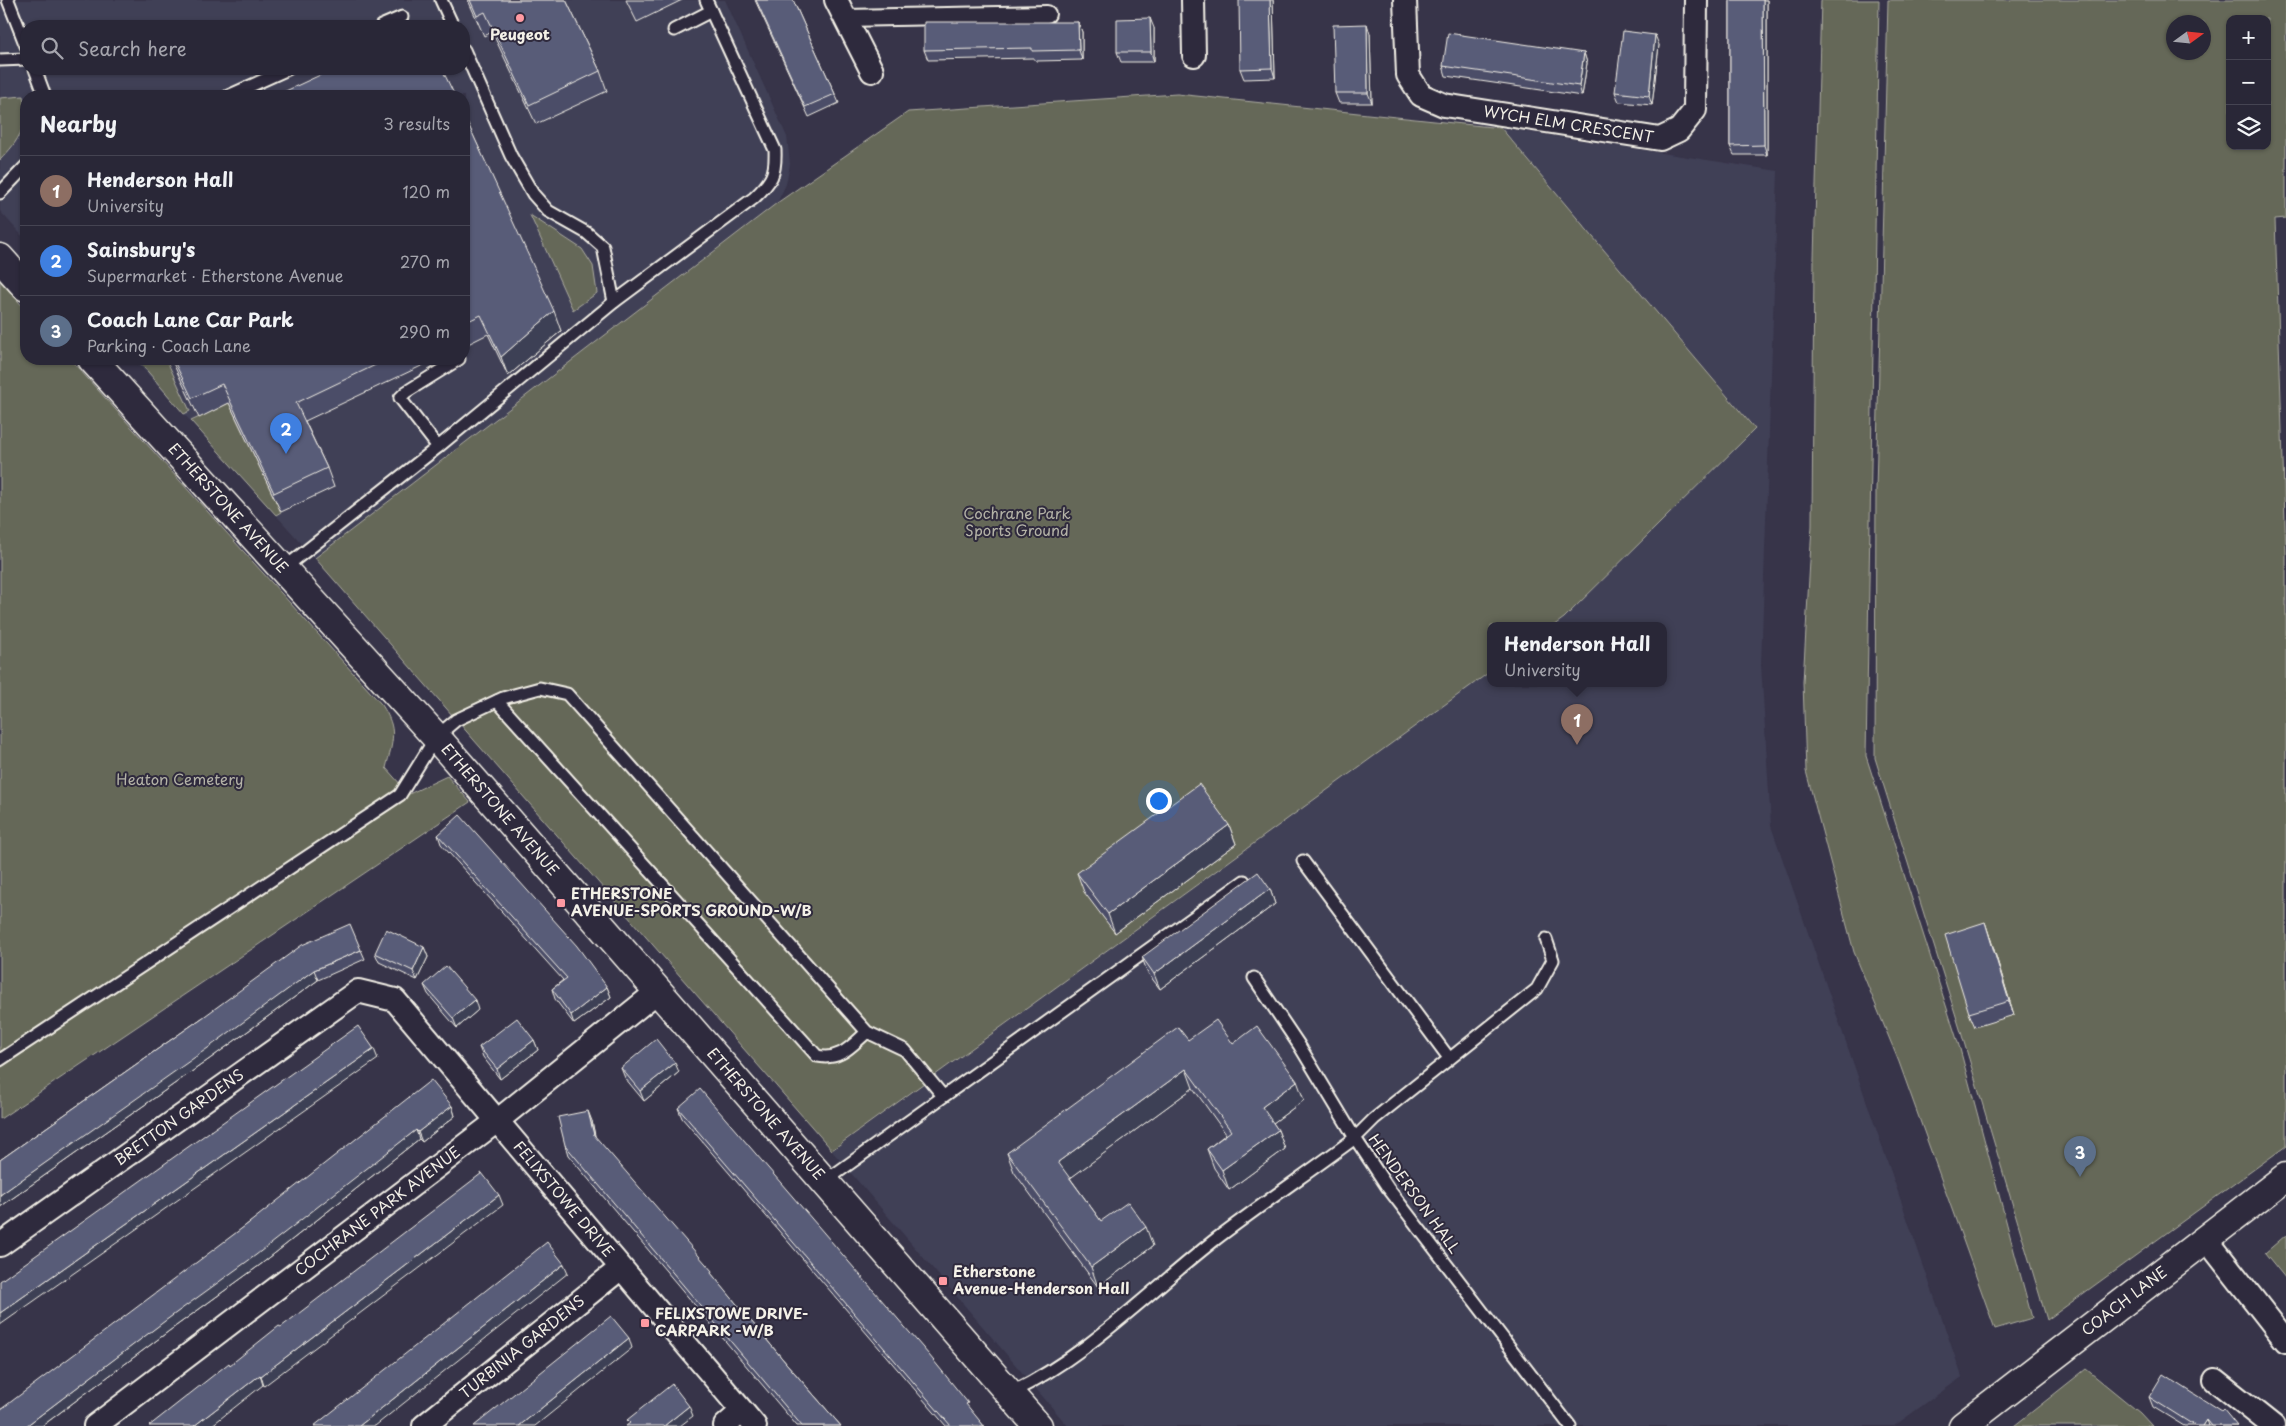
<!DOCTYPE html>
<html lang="en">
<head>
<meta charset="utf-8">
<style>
	body { margin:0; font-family:"Playpen Sans",sans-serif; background:#353342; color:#f1f3f6 }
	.controls { position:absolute; right:15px; top:15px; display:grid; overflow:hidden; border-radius:10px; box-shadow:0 1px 4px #0004 }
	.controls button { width:45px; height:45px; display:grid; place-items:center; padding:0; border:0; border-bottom:1px solid #454452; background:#292737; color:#f1f3f6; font:25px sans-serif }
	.compass { position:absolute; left:2166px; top:15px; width:45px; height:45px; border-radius:50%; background:#292737; box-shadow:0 1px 4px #0004; rotate:75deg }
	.you { position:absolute; left:1158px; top:800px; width:18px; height:18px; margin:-12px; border:4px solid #fff; border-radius:50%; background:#1a73e8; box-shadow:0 0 0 8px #1a73e833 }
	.badge { display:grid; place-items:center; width:32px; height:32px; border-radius:50%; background:#db2777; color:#fff; font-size:16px; font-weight:700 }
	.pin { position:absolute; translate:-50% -41px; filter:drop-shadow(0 1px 2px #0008) }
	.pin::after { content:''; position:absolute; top:26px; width:18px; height:15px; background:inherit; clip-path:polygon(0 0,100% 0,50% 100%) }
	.popup { position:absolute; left:1487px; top:622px; width:180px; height:65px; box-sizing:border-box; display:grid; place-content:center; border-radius:10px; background:#292737; filter:drop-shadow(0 1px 4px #0005); font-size:16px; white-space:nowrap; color:#a5a5ad }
	.popup b { font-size:19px; color:#f1f3f6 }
	.popup::after { content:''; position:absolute; left:50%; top:100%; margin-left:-10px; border:10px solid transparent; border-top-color:#292737 }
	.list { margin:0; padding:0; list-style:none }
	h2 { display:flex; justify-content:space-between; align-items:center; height:65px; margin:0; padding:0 20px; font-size:21px }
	h2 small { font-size:16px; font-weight:400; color:#a5a5ad }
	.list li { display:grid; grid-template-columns:32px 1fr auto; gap:15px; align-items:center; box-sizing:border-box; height:70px; padding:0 20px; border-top:1px solid #454452 }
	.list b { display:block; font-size:19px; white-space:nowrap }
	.list p { margin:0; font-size:16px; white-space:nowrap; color:#a5a5ad }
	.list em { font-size:16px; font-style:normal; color:#a5a5ad }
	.icon { flex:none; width:28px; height:28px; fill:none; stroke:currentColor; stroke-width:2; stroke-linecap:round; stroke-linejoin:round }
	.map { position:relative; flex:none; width:2286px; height:1426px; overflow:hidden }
	.search { position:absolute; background:#292737; box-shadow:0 1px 4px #0004; left:20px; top:20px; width:450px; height:55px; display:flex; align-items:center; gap:12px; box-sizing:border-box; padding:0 18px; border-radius:20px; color:#a5a5ad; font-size:19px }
	.panel { position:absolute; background:#292737; box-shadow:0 1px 4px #0004; left:20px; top:90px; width:450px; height:275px; border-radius:20px }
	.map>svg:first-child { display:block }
</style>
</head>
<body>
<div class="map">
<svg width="2286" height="1426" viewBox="0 0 2286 1426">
	<rect width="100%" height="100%" fill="#373449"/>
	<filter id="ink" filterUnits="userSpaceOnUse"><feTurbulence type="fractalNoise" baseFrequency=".02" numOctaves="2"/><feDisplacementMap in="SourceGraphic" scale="10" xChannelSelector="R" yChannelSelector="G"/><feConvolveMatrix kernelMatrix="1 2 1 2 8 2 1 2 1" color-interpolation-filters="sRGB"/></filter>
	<g filter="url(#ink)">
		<!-- built -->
		<g fill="#414057" fill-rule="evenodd">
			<path d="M0,0H725L787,137L790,164L786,184L777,203L315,558L134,359H464V96H26V240L0,211ZM26,26H464V69H26Z"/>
			<polygon points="1501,128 1778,171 1761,665 1771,826 1962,1377 1894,1426 1068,1426 832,1151 1491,671 1491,684 1663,684 1663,626 1553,626 1564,618 1755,428"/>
		</g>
		<!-- green -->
		<g fill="#656758" stroke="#acaca0" fill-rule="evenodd">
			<polygon points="1821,0 1879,0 1866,756 1960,1049 2032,1318 1995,1329 1899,1062 1854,952 1806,771 1803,682 1812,526 1814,259"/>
			<path d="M1888,0H2286V218L2275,219L2286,552V1146L2047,1320L1961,1032L1875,758L1876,491ZM2230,19H2267V146H2230ZM2174,22H2204V52H2174Z"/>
			<polygon points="1177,94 1501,128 1755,429 1564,618 1553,626 1491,626 1491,671 832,1150 315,558 777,203 908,112"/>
			<path d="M23,96C28,125 20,140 0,160V98Z"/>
			<polygon points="530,215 582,249 593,266 597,293 573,310"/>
			<path d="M0,281L26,310V359H70L382,705C398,730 393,740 386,768L409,794L447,776L470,802L0,1119Z"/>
			<polygon points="137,359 166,359 190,411 184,414"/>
			<polygon points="229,403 281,512 276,515 191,421"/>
			<polygon points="2286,1235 2286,1279 2265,1253"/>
			<polygon points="2086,1369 2140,1413 2152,1426 2014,1426"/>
		</g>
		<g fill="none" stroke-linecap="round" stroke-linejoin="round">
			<defs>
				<g id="service">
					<polyline points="8,0 26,46"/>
					<polyline points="441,0 453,26"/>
					<polyline points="381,26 402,17"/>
					<polyline points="674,30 711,11"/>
					<polyline points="464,50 511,156 533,194 548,211 587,233 603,247 614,302"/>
					<polyline points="0,60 26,59"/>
					<polyline points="35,69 45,96"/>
					<polyline points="228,96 288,69"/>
					<polyline points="0,193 26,166"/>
					<polyline points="438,447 400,398 406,392 459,359"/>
					<path d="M283,569L438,447L614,302L754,198C772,181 776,174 775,150L706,0"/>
					<path d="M497,701L817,1056C840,1061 851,1046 867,1032"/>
					<polyline points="1303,861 1449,1058"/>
					<polyline points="1546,939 1553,960 1537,989 1374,1119 1355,1138 1388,1188 1570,1426"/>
					<polyline points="0,1060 400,795 436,737 456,720 503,698 540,688 567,694 867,1032 905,1050 943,1096"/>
					<polyline points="824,1182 1244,881"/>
					<path d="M1010,1393C1088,1356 1148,1292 1216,1239C1262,1204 1309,1172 1355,1138L1299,1045L1254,978"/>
				</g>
				<polyline id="pedestrian" points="845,18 1047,14"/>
				<g id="minor">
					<polyline points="836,0 872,71"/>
					<polyline points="1193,0 1194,55"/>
					<path id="s1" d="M1405,0L1408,75L1421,95L1444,105L1660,139L1679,130L1695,110L1696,0"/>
					<polyline points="2207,1240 2286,1341"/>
					<path id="s2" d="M0,1245L358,991L395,1000L755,1426"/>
					<polyline points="2215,1380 2273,1426"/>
					<path id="s3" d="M95,1426L497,1121L658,991"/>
					<path id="s4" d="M424,1426L621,1268"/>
					<polyline points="725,1426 742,1411"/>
				</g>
				<g id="tertiary">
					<polyline points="0,258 26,287"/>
					<path id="s5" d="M92,359L436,737L1038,1426"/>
					<path id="s6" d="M1963,1426L2286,1177"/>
				</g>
			</defs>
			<!-- service casing -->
			<use href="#service" stroke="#f4f1e8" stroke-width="15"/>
			<!-- pedestrian casing -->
			<use href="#pedestrian" stroke="#f4f1e8" stroke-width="20"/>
			<!-- minor casing -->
			<use href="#minor" stroke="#f4f1e8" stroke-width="26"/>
			<!-- tertiary casing -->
			<use href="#tertiary" stroke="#f4f1e8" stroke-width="31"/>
			<!-- service -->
			<use href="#service" stroke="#2f2a3d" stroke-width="11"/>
			<!-- pedestrian -->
			<use href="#pedestrian" stroke="#2f2a3d" stroke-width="16"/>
			<!-- minor -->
			<use href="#minor" stroke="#2f2a3d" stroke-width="22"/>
			<!-- tertiary -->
			<use href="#tertiary" stroke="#2f2a3d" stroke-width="28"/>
		</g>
		<!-- wall -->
		<g fill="#4c4e67" stroke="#f4f1e8">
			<polygon points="468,0 566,0 600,71 607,91 536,124 492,32 484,36"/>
			<polygon points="626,0 682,0 637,22"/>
			<polygon points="755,0 793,0 835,94 839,103 809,117"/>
			<polygon points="1273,0 1275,78 1244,79 1240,69"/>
			<polygon points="1730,0 1767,0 1767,155 1734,155 1730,146"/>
			<polygon points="1078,22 1082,32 1082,60 1036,61 1034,58 928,60 924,50"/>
			<polygon points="1154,28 1154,62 1121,62 1117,52"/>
			<polygon points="1370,34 1372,103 1339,103 1335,93"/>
			<polygon points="1659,45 1652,105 1619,102 1615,92"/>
			<polygon points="1584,53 1587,63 1582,96 1446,76 1443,66"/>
			<polygon points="464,115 561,331 508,376 488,334 464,346"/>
			<polygon points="171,359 436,359 305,421 327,468 334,487 281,512 229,403 199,418"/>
			<polygon points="1229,825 1236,844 1115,933 1084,892 1077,873"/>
			<polygon points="438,835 607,987 611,997 574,1024 555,999 552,989 563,980 441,844"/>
			<polygon points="1270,889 1275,904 1160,989 1147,972 1142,957"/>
			<polygon points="1990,937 2014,1015 1975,1027 1969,1013"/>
			<polygon points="424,947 428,957 417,980 379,962 375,953"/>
			<polygon points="361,950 365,959 318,980 211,1058 0,1207 0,1160 202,1018"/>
			<polygon points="424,985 478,1010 457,1028 428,994"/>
			<polygon points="534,1040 538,1050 500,1079 483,1057 479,1047"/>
			<polygon points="1188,1040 1233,1044 1304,1100 1273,1123 1278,1130 1285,1149 1229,1190 1214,1168 1207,1149 1226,1134 1193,1088 1070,1178 1101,1221 1153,1246 1098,1287 1014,1172 1007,1153"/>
			<polygon points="621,1068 679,1072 644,1101 625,1078"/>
			<polygon points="452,1106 455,1116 422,1142 419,1139 260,1265 169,1331 42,1426 0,1426 249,1223"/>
			<polygon points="678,1108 970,1410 984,1426 946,1426 682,1118"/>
			<polygon points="592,1121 595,1137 714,1277 786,1363 841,1426 797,1426 568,1155 565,1145"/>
			<polygon points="2149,1397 2237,1426 2184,1426 2153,1407"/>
		</g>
		<!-- shaded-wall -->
		<g fill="#3e4054" stroke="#f4f1e8">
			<polygon points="1270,0 1273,0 1275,78 1272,68"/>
			<polygon points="1763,0 1767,0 1767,155 1764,145"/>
			<polygon points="1150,18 1154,28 1154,62 1151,52"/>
			<polygon points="1078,22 1082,32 1082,60 1079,50"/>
			<polygon points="1367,24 1370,34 1372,103 1368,93"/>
			<polygon points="1655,35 1659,45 1652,105 1649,96"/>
			<polygon points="1584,53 1587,63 1582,96 1579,86"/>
			<polygon points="554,311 561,331 508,376 501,357"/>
			<polygon points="1229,825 1236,844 1115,933 1108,914"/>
			<polygon points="1270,889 1275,904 1160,989 1154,974"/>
			<polygon points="1985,922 1990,937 2014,1015 2009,1001"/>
			<polygon points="424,947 428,957 417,980 413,971"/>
			<polygon points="314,970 318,980 211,1058 0,1207 0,1195"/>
			<polygon points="607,987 611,997 574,1024 571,1015"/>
			<polygon points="475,1000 478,1010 457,1028 453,1018"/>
			<polygon points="534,1040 538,1050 500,1079 497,1069"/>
			<polygon points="374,1049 378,1059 0,1325 0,1313"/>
			<polygon points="675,1063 679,1072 644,1101 640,1091"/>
			<polygon points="1186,1069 1193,1088 1065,1182 1058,1162"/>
			<polygon points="1297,1081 1304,1100 1269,1126 1262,1107"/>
			<polygon points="452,1106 455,1116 422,1142 418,1132"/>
			<polygon points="588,1111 592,1121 597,1145 594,1135"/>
			<polygon points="416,1130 419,1139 260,1265 169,1331 42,1426 26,1426"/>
			<polygon points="1278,1130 1285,1149 1229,1190 1222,1170"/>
			<polygon points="499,1195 503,1205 264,1386 261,1376"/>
			<polygon points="1146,1227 1153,1246 1098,1287 1091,1267"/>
			<polygon points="564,1264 568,1273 375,1426 359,1426"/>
			<polygon points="629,1338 632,1348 535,1426 519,1426"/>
			<polygon points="260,1375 263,1385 211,1426 194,1426"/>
			<polygon points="689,1406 693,1416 680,1426 664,1426"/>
			<polygon points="2207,1420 2209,1426 2203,1426"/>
		</g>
		<!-- building -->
		<g fill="#585b78" stroke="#f4f1e8">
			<polygon points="470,0 566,0 600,71 529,105 485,12 477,16"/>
			<polygon points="756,0 793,0 835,94 805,107"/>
			<polygon points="1239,0 1270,0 1272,68 1240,69"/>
			<polygon points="1730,0 1763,0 1764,145 1730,146"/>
			<polygon points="1150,18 1151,52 1117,52 1117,19"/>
			<polygon points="924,22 1078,22 1079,50 1032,51 1032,48 924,50"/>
			<polygon points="1367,24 1368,93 1335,93 1333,25"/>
			<polygon points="1623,31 1655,35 1649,96 1615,92"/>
			<polygon points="1448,33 1584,53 1579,86 1443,66"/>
			<polygon points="333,69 442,69 455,96 275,96"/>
			<polygon points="464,115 554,311 501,357 481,315 464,323"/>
			<polygon points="173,359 388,359 296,403 327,468 274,493 222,384 192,398"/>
			<polygon points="1199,784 1229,825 1108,914 1077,873"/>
			<polygon points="460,815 577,946 607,987 571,1015 552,989 567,978 438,835"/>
			<polygon points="1258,872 1270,889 1154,974 1142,957"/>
			<polygon points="1985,922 2009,1001 1969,1013 1945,935"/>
			<polygon points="350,924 361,950 314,970 208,1048 0,1195 0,1160 202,1018 302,945"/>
			<polygon points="386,929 424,947 413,971 375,953"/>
			<polygon points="446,966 475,1000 453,1018 424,985"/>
			<polygon points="517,1018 534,1040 497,1069 479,1047"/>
			<polygon points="1216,1020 1233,1044 1257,1026 1297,1081 1262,1107 1278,1130 1222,1170 1207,1149 1231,1131 1186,1069 1058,1162 1101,1221 1128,1202 1146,1227 1091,1267 1007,1153 1178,1027 1188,1040"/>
			<polygon points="358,1026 374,1049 0,1313 0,1281"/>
			<polygon points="656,1039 675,1063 640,1091 621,1068"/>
			<polygon points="431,1080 452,1106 418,1132 416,1130 256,1255 165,1321 26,1426 0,1426 0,1410 249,1223"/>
			<polygon points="700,1089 929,1355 968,1403 966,1404 984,1426 951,1426 678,1108"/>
			<polygon points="588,1111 594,1135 712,1271 711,1273 786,1363 841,1426 802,1426 565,1145 558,1117"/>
			<polygon points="482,1173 499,1195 261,1376 260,1375 194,1426 149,1426 229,1363 230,1365 279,1326 281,1327"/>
			<polygon points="547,1242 564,1264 359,1426 314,1426"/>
			<polygon points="611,1316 629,1338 519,1426 474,1426"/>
			<polygon points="2163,1374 2221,1411 2223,1409 2237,1426 2212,1426 2207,1420 2203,1426 2195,1426 2149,1397"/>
			<polygon points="672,1384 689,1406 664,1426 626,1426 630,1423 627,1420"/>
		</g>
	</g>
	<!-- markers -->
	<g fill="#ff9aa2" stroke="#2f2a3d" stroke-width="2">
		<circle cx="520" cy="18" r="5"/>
		<rect x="556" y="898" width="10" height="10" rx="2.5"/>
		<rect x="938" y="1276" width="10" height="10" rx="2.5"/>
		<rect x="640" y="1318" width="10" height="10" rx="2.5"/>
	</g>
	<g text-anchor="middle" stroke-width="4" stroke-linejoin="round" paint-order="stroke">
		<!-- poi labels -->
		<g font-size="15" font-weight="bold" fill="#f4f1e8" stroke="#2f2a3d" text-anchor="start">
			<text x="520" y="40" text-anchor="middle">Peugeot</text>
			<text x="571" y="899">ETHERSTONE<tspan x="571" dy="17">AVENUE-SPORTS GROUND-W/B</tspan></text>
			<text x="953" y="1277">Etherstone<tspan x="953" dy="17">Avenue-Henderson Hall</tspan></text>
			<text x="655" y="1319">FELIXSTOWE DRIVE-<tspan x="655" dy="17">CARPARK -W/B</tspan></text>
		</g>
		<!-- street labels -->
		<g font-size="15" fill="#f4f1e8" stroke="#2f2a3d">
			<text dy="5" stroke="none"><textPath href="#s1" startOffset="250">WYCH ELM CRESCENT</textPath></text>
			<text dy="5" stroke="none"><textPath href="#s5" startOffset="202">ETHERSTONE AVENUE</textPath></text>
			<text dy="5" stroke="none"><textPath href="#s5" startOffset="608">ETHERSTONE AVENUE</textPath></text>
			<text dy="5" stroke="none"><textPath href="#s5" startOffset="1012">ETHERSTONE AVENUE</textPath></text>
			<text dy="5" stroke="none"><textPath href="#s2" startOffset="220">BRETTON GARDENS</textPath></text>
			<text transform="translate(1414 1194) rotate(54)" y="5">HENDERSON HALL</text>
			<text dy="5" stroke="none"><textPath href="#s2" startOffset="738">FELIXSTOWE DRIVE</textPath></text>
			<text dy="5" stroke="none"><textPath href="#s3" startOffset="355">COCHRANE PARK AVENUE</textPath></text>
			<text dy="5" stroke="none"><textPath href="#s6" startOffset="204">COACH LANE</textPath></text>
			<text dy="5" stroke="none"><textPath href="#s4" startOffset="126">TURBINIA GARDENS</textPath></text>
		</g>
		<!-- park labels -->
		<g font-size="15" fill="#b4b3a7" stroke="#2f2a3d">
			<text x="1017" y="519">Cochrane Park<tspan x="1017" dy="17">Sports Ground</tspan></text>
			<text x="180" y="785">Heaton Cemetery</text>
		</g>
	</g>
</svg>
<div class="controls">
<button>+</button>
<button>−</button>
<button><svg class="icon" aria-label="layers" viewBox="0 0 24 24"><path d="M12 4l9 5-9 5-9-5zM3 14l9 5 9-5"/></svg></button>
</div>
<svg class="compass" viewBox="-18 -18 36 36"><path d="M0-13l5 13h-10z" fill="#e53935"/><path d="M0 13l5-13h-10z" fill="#a5a5ad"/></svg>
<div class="you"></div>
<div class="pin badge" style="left:1577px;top:745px;background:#8d6e63">1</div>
<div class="popup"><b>Henderson Hall</b>University</div>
<div class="pin badge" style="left:286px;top:454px;background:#3f7fe0">2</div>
<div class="pin badge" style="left:2080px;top:1177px;background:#5c6f8a">3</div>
<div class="search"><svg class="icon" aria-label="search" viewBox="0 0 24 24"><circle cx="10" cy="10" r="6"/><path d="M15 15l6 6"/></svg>Search here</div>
<section class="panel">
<h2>Nearby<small>3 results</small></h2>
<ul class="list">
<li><span class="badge" style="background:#8d6e63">1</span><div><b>Henderson Hall</b><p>University</p></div><em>120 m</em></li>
<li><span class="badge" style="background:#3f7fe0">2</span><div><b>Sainsbury's</b><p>Supermarket · Etherstone Avenue</p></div><em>270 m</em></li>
<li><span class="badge" style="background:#5c6f8a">3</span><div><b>Coach Lane Car Park</b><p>Parking · Coach Lane</p></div><em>290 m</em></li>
</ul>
</section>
</div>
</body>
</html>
